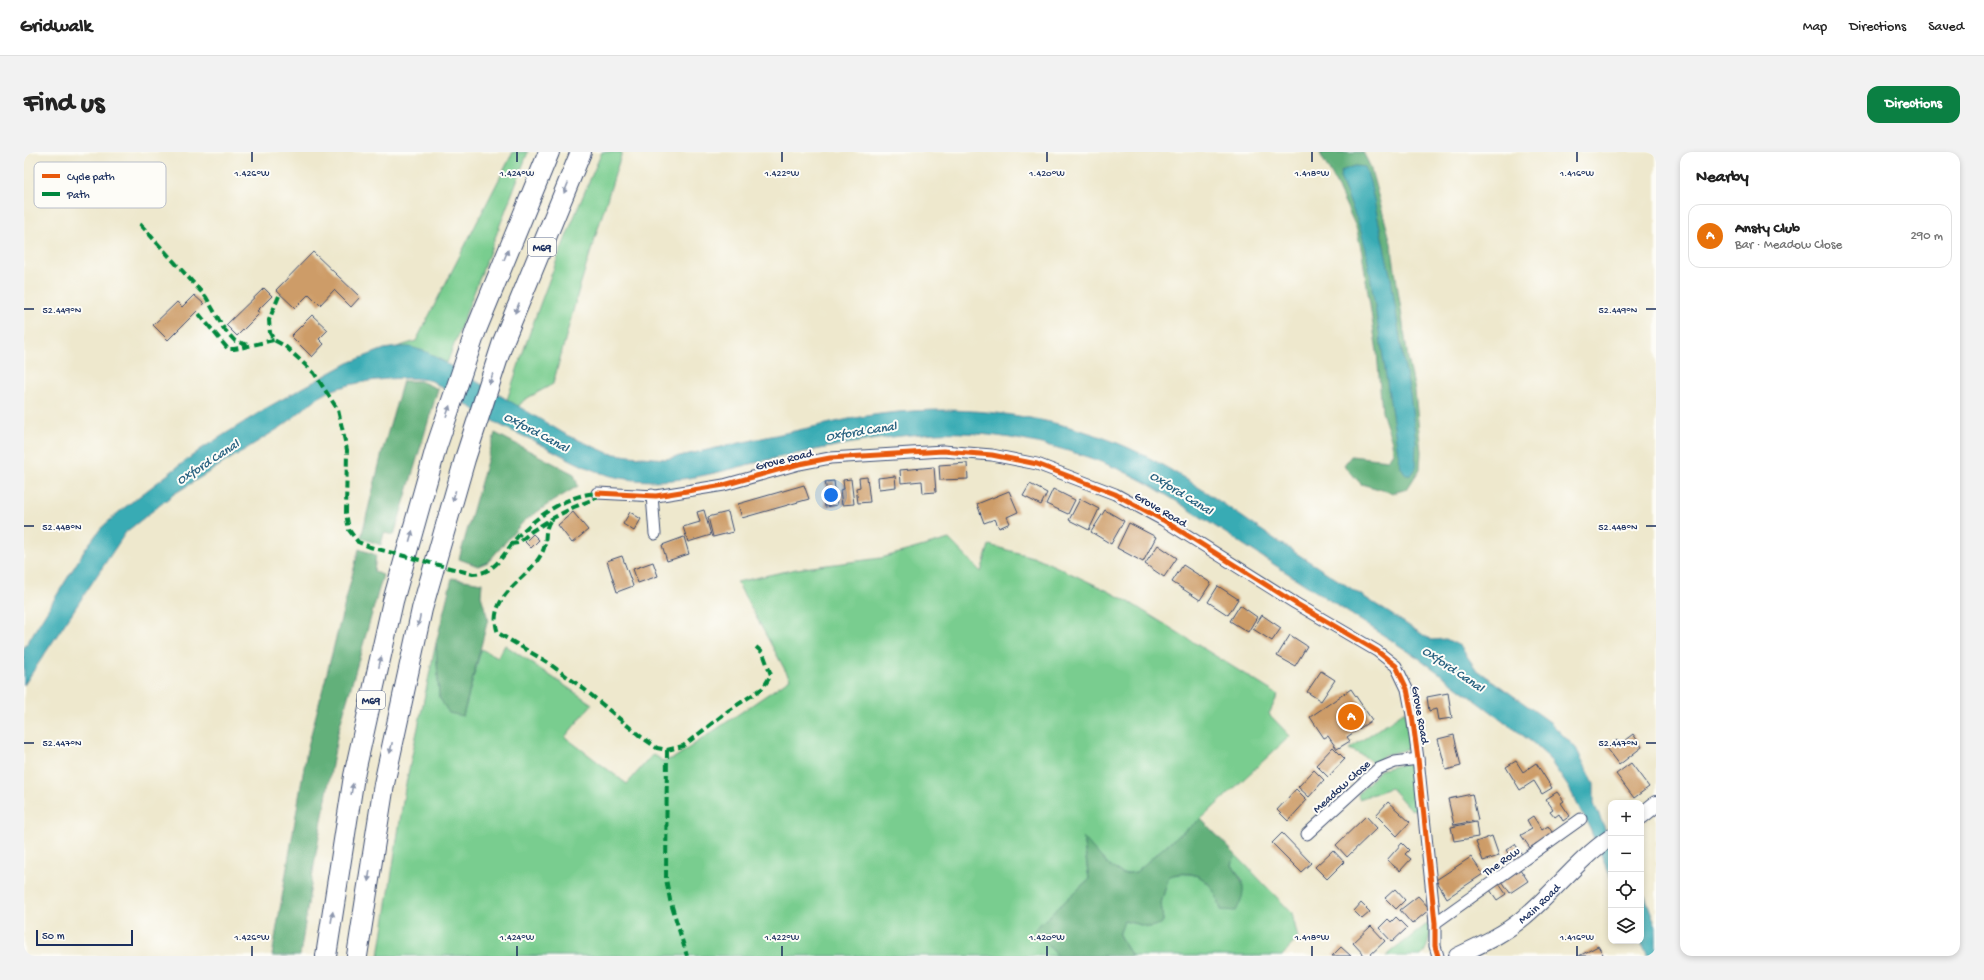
<!DOCTYPE html>
<html lang="en">
<head>
<meta charset="utf-8">
<style>
	body { margin:0; font-family:"Gochi Hand",sans-serif; background:#f2f2f2; color:#222 }
	.controls { position:absolute; right:12px; bottom:12px; display:grid; overflow:hidden; border-radius:8px; box-shadow:0 2px 6px #0003 }
	.controls button { width:36px; height:36px; display:grid; place-items:center; padding:0; border:0; border-bottom:1px solid #e0e0e0; background:#fff; color:#222; font:20px sans-serif }
	.scale { position:absolute; left:12px; bottom:10px; width:97px; box-sizing:border-box; padding-left:4px; border:2px solid #1b2f5e; border-top:0; font-size:11px; line-height:14px; white-space:nowrap; color:#1b2f5e; -webkit-text-stroke:3px #fdfcf7; paint-order:stroke }
	.you { position:absolute; left:807px; top:343px; width:14px; height:14px; margin:-10px; border:3px solid #fff; border-radius:50%; background:#1a73e8; box-shadow:0 0 0 6px #1a73e833 }
	.badge { display:grid; place-items:center; width:26px; height:26px; border-radius:50%; background:#0b8043; color:#fff; font-size:13px; font-weight:700 }
	.pin { position:absolute; translate:-50% -50%; border:2px solid #fff; box-shadow:0 1px 4px #0006 }
	.list { margin:0; padding:0; list-style:none }
	h2 { display:flex; justify-content:space-between; align-items:center; height:52px; margin:0; padding:0 16px; font-size:17px }
	h2 small { font-size:13px; font-weight:400; color:#767676 }
	.list li { display:grid; grid-template-columns:26px 1fr auto; gap:12px; align-items:center; box-sizing:border-box; height:64px; margin:0 8px 8px; padding:0 8px; border:1px solid #e0e0e0; border-radius:12px }
	.list b { display:block; font-size:15px; white-space:nowrap }
	.list p { margin:0; font-size:13px; white-space:nowrap; color:#767676 }
	.list em { font-size:13px; font-style:normal; color:#767676 }
	.icon { flex:none; width:22px; height:22px; fill:none; stroke:currentColor; stroke-width:2; stroke-linecap:round; stroke-linejoin:round }
	.map { position:relative; flex:none; width:1632px; height:804px; overflow:hidden; border-radius:12px }
	header { display:flex; align-items:center; gap:24px; box-sizing:border-box; height:56px; padding:0 20px; background:#fff; border-bottom:1px solid #e0e0e0 }
	header strong { font-size:19px }
	nav { display:flex; gap:22px; margin-inline-start:auto; font-size:14px }
	.intro { display:flex; align-items:center; justify-content:space-between; box-sizing:border-box; height:96px; padding:0 24px }
	h1 { margin:0; font-size:28px }
	.button { padding:10px 18px; border-radius:12px; background:#0b8043; color:#fff; font-size:14px; font-weight:700 }
	main { display:flex; gap:24px; padding:0 24px }
	aside { flex:1; background:#fff; border-radius:12px; box-shadow:0 2px 6px #0003 }
	.map>svg:first-child { display:block }
</style>
</head>
<body>
<header>
<strong>Gridwalk</strong>
<nav><a>Map</a><a>Directions</a><a>Saved</a></nav>
</header>
<div class="intro"><h1>Find us</h1><a class="button">Directions</a></div>
<main>
<div class="map">
<svg width="1632" height="804" viewBox="0 0 1632 804">
	<rect width="100%" height="100%" fill="#fdfcf7"/>
	<filter id="ink" filterUnits="userSpaceOnUse"><feTurbulence type="fractalNoise" baseFrequency=".025" numOctaves="2"/><feDisplacementMap in="SourceGraphic" scale="8" xChannelSelector="R" yChannelSelector="G"/><feConvolveMatrix kernelMatrix="1 2 1 2 8 2 1 2 1" color-interpolation-filters="sRGB"/></filter>
	<filter id="wash" filterUnits="userSpaceOnUse"><feTurbulence type="fractalNoise" baseFrequency=".012" numOctaves="4" result="noise"/><feDisplacementMap in="SourceGraphic" scale="16" xChannelSelector="R" yChannelSelector="G"/><feGaussianBlur stdDeviation="0.9" result="paint"/><feColorMatrix in="noise" values="0 0 0 0 0 0 0 0 0 0 0 0 0 0 0 0 0 1.4 0 .05"/><feComposite in="paint" operator="in"/></filter>
	<g filter="url(#wash)">
		<rect width="100%" height="100%" fill="#eee8cd"/>
		<!-- green -->
		<g fill="#79cd8f" stroke="#4a7e76">
			<path d="M489,0H504L423,211C408,202 391,195 373,195L392,189Z"/>
			<path d="M578,0H598L555,137L529,232L500,248L494,255L483,248C510,164 542,81 578,0Z"/>
			<polygon points="925,387 957,420 965,393 1016,407 1082,438 1105,450 1254,543 1245,562 1266,584 1177,667 1146,690 1112,720 1099,722 1084,713 1059,686 1065,727 1011,778 1034,804 355,804 381,636 412,491 415,545 439,564 457,497 474,506 481,493 565,550 568,552 541,585 603,632 629,602 639,609 650,606 766,527 713,430 772,417 857,406"/>
			<polygon points="1381,559 1385,590 1382,598 1360,603 1350,612 1340,604 1325,597"/>
			<polygon points="1387,610 1389,614 1392,658 1386,657 1367,636 1335,647 1334,642 1356,618"/>
			<path d="M1211,702L1268,761L1274,786L1258,804H1108L1095,783L1100,769L1126,775L1139,769L1137,751L1145,724C1175,716 1190,730 1197,758L1219,729L1208,713Z"/>
			<path d="M1403,772L1406,773C1406,785 1405,794 1397,804H1362Z"/>
		</g>
		<!-- forest -->
		<g fill="#62b07a" stroke="#3e706c">
			<polygon points="1295,0 1339,0 1346,14 1367,91 1384,206 1391,239 1397,300 1396,317 1383,337 1369,341 1337,332 1320,313 1327,304 1364,308 1369,301 1368,290 1358,260 1353,200 1338,101 1332,75 1309,25"/>
			<polygon points="379,229 396,229 414,237 370,383 360,381 357,393 337,386 359,297"/>
			<polygon points="471,281 550,322 554,334 526,351 500,369 464,410 454,414 435,407"/>
			<polygon points="335,397 352,403 350,420 359,423 314,580 291,707 276,804 248,804 283,598"/>
			<polygon points="428,426 458,431 457,444 464,467 439,564 425,561 415,545 412,491"/>
			<path d="M1177,667L1211,702L1208,713C1221,733 1223,737 1212,759L1197,758C1190,730 1174,715 1145,724L1137,751L1139,769L1137,772L1126,775L1100,769L1095,783L1108,804H1034L1010,778L1065,727L1059,685L1084,713L1099,722L1112,720L1146,690Z"/>
		</g>
		<!-- water -->
		<g fill="#39abb4" stroke="#2a6d89">
			<polygon points="1331,14 1341,15 1346,30 1367,127 1379,207 1386,242 1392,290 1391,318 1387,323 1382,323 1377,315 1374,300 1342,97 1335,73 1316,25 1317,19"/>
			<path d="M373,195H386L403,200L541,282L584,301L605,304L642,307L825,267C913,250 1007,257 1091,290C1151,314 1202,355 1255,390C1305,422 1354,454 1404,486L1407,488L1422,487L1436,494L1452,517L1526,570L1552,596L1570,632V652L1587,690V726L1566,677L1545,636L1523,604L1509,591L1396,507L1152,349C1137,340 1122,330 1107,323C1053,296 972,278 912,281C857,284 805,295 752,306C698,318 653,336 596,326C569,321 545,307 520,294C505,286 489,280 474,272C451,259 429,243 408,229C383,222 321,229 299,243C284,251 272,265 257,275L150,342L102,380L0,533V496L62,396L77,376L96,359L177,297L244,255L324,211L360,197Z"/>
			<polygon points="1617,733 1632,774 1632,804 1624,804 1616,789"/>
		</g>
		<g id="blocks">
			<!-- building -->
			<g fill="#cd9c67">
				<polygon points="289,100 336,145 327,155 310,138 296,153 285,142 271,156 252,138"/>
				<polygon points="240,136 248,144 233,159 236,161 213,184 202,173"/>
				<polygon points="170,143 180,152 144,188 129,173 153,150 158,155"/>
				<polygon points="288,163 304,178 295,187 300,192 288,205 267,184"/>
				<polygon points="943,311 944,327 916,328 915,313"/>
				<polygon points="910,315 912,340 899,341 898,329 877,331 876,318"/>
				<polygon points="871,324 872,335 855,337 854,326"/>
				<polygon points="843,325 846,350 834,351 832,336 836,335 835,326"/>
				<polygon points="827,327 830,352 818,353 816,338 820,337 819,328"/>
				<polygon points="810,329 813,353 801,355 799,339 803,339 801,330"/>
				<polygon points="1006,332 1023,341 1017,353 999,344"/>
				<polygon points="780,333 785,347 718,366 714,352"/>
				<polygon points="1029,337 1051,348 1044,362 1022,352"/>
				<polygon points="985,339 994,360 983,365 986,371 975,376 971,367 960,371 953,352"/>
				<polygon points="1056,347 1075,357 1065,378 1045,368"/>
				<polygon points="680,358 687,383 664,390 659,375 676,370 673,360"/>
				<polygon points="1081,358 1100,369 1087,392 1067,380"/>
				<polygon points="549,360 564,378 548,391 534,373"/>
				<polygon points="606,360 617,367 610,379 599,372"/>
				<polygon points="704,360 709,380 689,385 684,365"/>
				<polygon points="1105,371 1132,385 1119,410 1093,396"/>
				<polygon points="509,382 515,388 507,396 501,390"/>
				<polygon points="660,385 665,402 643,409 638,393"/>
				<polygon points="1134,393 1153,406 1140,425 1121,412"/>
				<polygon points="598,404 609,434 593,440 583,409"/>
				<polygon points="629,410 634,424 614,431 609,417"/>
				<polygon points="1159,413 1187,431 1176,448 1148,430"/>
				<polygon points="1194,434 1214,447 1204,463 1184,450"/>
				<polygon points="1216,453 1233,465 1224,480 1206,469"/>
				<polygon points="1238,463 1257,476 1248,489 1229,477"/>
				<polygon points="1266,483 1283,494 1271,514 1253,504"/>
				<polygon points="1297,519 1311,528 1297,549 1283,540"/>
				<polygon points="1327,537 1348,568 1323,585 1326,589 1313,597 1304,584 1300,586 1286,565"/>
				<polygon points="1424,541 1428,566 1414,568 1412,557 1405,559 1403,545"/>
				<polygon points="1609,582 1618,595 1595,613 1582,596 1593,588 1596,592"/>
				<polygon points="1430,583 1437,614 1422,618 1414,587"/>
				<polygon points="1309,595 1321,607 1304,625 1292,613"/>
				<polygon points="1492,609 1499,620 1512,611 1528,636 1518,642 1510,629 1496,638 1482,615"/>
				<polygon points="1607,611 1625,635 1610,646 1592,622"/>
				<polygon points="1290,618 1300,628 1285,645 1274,635"/>
				<polygon points="1272,637 1283,648 1264,669 1253,658"/>
				<polygon points="1533,640 1540,649 1537,651 1546,664 1539,669 1535,662 1531,665 1526,659 1529,657 1522,647"/>
				<polygon points="1448,642 1454,668 1430,673 1424,647"/>
				<polygon points="1364,650 1386,670 1373,684 1352,663"/>
				<polygon points="1342,664 1353,676 1323,705 1312,693"/>
				<polygon points="1509,664 1518,678 1524,674 1530,683 1515,693 1513,691 1506,696 1497,683 1508,677 1503,668"/>
				<polygon points="1452,670 1454,685 1430,689 1427,675"/>
				<polygon points="1258,681 1287,711 1277,720 1248,691"/>
				<polygon points="1468,684 1475,704 1459,709 1452,690"/>
				<polygon points="1378,691 1385,698 1381,702 1387,707 1376,719 1363,708"/>
				<polygon points="1491,692 1499,704 1490,710 1482,698"/>
				<polygon points="1309,698 1320,710 1303,727 1291,715"/>
				<polygon points="1447,705 1459,722 1423,746 1412,728"/>
				<polygon points="1496,717 1504,729 1486,741 1478,729"/>
				<polygon points="1473,729 1482,742 1473,748 1464,735"/>
				<polygon points="1371,737 1381,748 1372,757 1361,746"/>
				<polygon points="1394,744 1406,757 1388,772 1376,758"/>
				<polygon points="1337,751 1346,760 1338,767 1330,759"/>
				<polygon points="1372,765 1383,776 1368,790 1355,776 1364,767 1367,770"/>
				<polygon points="1347,774 1361,789 1345,804 1341,804 1329,791"/>
				<polygon points="1574,794 1580,804 1555,804"/>
				<polygon points="1317,795 1327,804 1308,804"/>
			</g>
		</g>
	</g>
	<g filter="url(#ink)">
		<use href="#blocks" fill-opacity="0" stroke="#3b4b6f" stroke-width="1"/>
		<g fill="none" stroke-linecap="round" stroke-linejoin="round">
			<defs>
				<g id="minor">
					<polyline points="573,341 632,344 700,333 775,312 806,306 919,299 968,303 1013,312 1091,342 1139,368 1271,451 1353,499 1372,514 1383,537 1388,563 1394,607 1411,771 1411,794 1414,804"/>
					<polyline points="628,343 631,382"/>
					<polyline points="1283,682 1354,617 1371,610 1394,607"/>
					<polyline points="1411,771 1557,667"/>
				</g>
				<g id="secondary">
					<polyline points="1617,664 1632,652"/>
					<path id="s1" d="M1433,804C1456,793 1479,783 1499,766C1530,741 1553,708 1587,685"/>
				</g>
				<g id="motorway">
					<polyline points="302,804 330,624 369,449 412,296 452,178 525,0"/>
					<polyline points="333,804 360,632 398,457 441,307 479,190 557,0"/>
				</g>
			</defs>
			<!-- minor casing -->
			<use href="#minor" stroke="#3b4b6f" stroke-width="13"/>
			<!-- secondary casing -->
			<use href="#secondary" stroke="#3b4b6f" stroke-width="18"/>
			<!-- motorway casing -->
			<use href="#motorway" stroke="#3b4b6f" stroke-width="22"/>
			<!-- minor -->
			<use href="#minor" stroke="#fff" stroke-width="11"/>
			<!-- secondary -->
			<use href="#secondary" stroke="#fff" stroke-width="16"/>
			<!-- motorway -->
			<use href="#motorway" stroke="#fff" stroke-width="20"/>
			<!-- quiet -->
			<g stroke="#00873e" stroke-width="4" stroke-dasharray="8 4" stroke-linecap="butt">
				<polyline points="116,72 182,145 200,177 211,189 224,193"/>
				<path d="M255,144L245,168L246,181L250,188L261,194L290,221L314,258L323,298L322,361L325,378L334,390L346,395L449,422C473,422 481,398 496,382C516,362 544,343 573,341L572,346L550,355L529,366L508,379L494,391L487,392"/>
				<path d="M175,162L204,197C214,198 238,190 250,188"/>
				<path d="M526,369C520,378 523,386 520,396C510,426 460,442 474,481L523,510L560,537L616,584L633,596L643,598L659,594L704,559L739,536L747,523L739,501L731,494"/>
				<polyline points="643,598 642,727 646,748 663,804"/>
			</g>
			<defs>
				<polyline id="cycleway" points="573,341 632,344 700,333 775,312 806,306 919,299 968,303 1013,312 1091,342 1139,368 1271,451 1353,499 1372,514 1383,537 1388,563 1394,607 1411,771 1411,794 1414,804"/>
			</defs>
			<!-- cycleway casing -->
			<use href="#cycleway" stroke="#fdfcf7" stroke-width="8"/>
			<!-- cycleway -->
			<use href="#cycleway" stroke="#e8590c" stroke-width="5"/>
		</g>
		<!-- one-way arrows -->
		<defs><path id="oneway-solid" d="M-6-.8H1V-3.2L6.5 0L1 3.2V.8H-6Z"/></defs>
		<g fill="#8d97ae">
			<use href="#oneway-solid" transform="translate(542 36) rotate(112)"/>
			<use href="#oneway-solid" transform="translate(482 103) rotate(-68)"/>
			<use href="#oneway-solid" transform="translate(493 156) rotate(112)"/>
			<use href="#oneway-solid" transform="translate(467 227) rotate(108)"/>
			<use href="#oneway-solid" transform="translate(424 259) rotate(-71)"/>
			<use href="#oneway-solid" transform="translate(430 344) rotate(106)"/>
			<use href="#oneway-solid" transform="translate(387 384) rotate(-74)"/>
			<use href="#oneway-solid" transform="translate(395 469) rotate(102)"/>
			<use href="#oneway-solid" transform="translate(356 510) rotate(-78)"/>
			<use href="#oneway-solid" transform="translate(367 596) rotate(102)"/>
			<use href="#oneway-solid" transform="translate(328 637) rotate(-81)"/>
			<use href="#oneway-solid" transform="translate(345 724) rotate(99)"/>
			<use href="#oneway-solid" transform="translate(308 765) rotate(-81)"/>
		</g>
	</g>
	<!-- ticks -->
	<path fill="none" stroke="#1b2f5e" stroke-width="1.5" d="M228,0V10M493,0V10M758,0V10M1023,0V10M1288,0V10M1553,0V10M0,157H10M1622,157H1632M0,374H10M1622,374H1632M0,591H10M1622,591H1632M228,794V804M493,794V804M758,794V804M1023,794V804M1288,794V804M1553,794V804"/>
	<g text-anchor="middle" stroke-width="4" stroke-linejoin="round" paint-order="stroke">
		<!-- shield labels -->
		<g fill="#fdfcf7" stroke="#5f6c8c" stroke-width="1">
			<rect x="504" y="86" width="28" height="18" rx="3"/>
			<rect x="333" y="539" width="28" height="18" rx="3"/>
		</g>
		<g font-size="11" font-weight="bold" fill="#1b2f5e">
			<text x="518" y="99">M69</text>
			<text x="347" y="552">M69</text>
		</g>
		<!-- street labels -->
		<g font-size="12" fill="#1b2f5e" stroke="#fdfcf7">
			<text transform="translate(760 307) rotate(-14)" y="4">Grove Road</text>
			<text transform="translate(1137 357) rotate(30)" y="4">Grove Road</text>
			<text transform="translate(1397 563) rotate(80)" y="4">Grove Road</text>
			<text transform="translate(1317 634) rotate(-42)" y="4">Meadow Close</text>
			<text transform="translate(1477 709) rotate(-35)" y="4">The Row</text>
			<text dy="4" stroke="none"><textPath href="#s1" startOffset="98">Main Road</textPath></text>
		</g>
		<!-- water labels -->
		<g font-size="13" font-style="italic" fill="#276180" stroke="#fdfcf7">
			<text transform="translate(837 278) rotate(-9)" y="5">Oxford Canal</text>
			<text transform="translate(513 279) rotate(28)" y="5">Oxford Canal</text>
			<text transform="translate(183 309) rotate(-33)" y="5">Oxford Canal</text>
			<text transform="translate(1158 340) rotate(32)" y="5">Oxford Canal</text>
			<text transform="translate(1430 516) rotate(34)" y="5">Oxford Canal</text>
		</g>
	</g>
	<!-- legend -->
	<rect x="10" y="10" width="132" height="46" rx="6" fill="#fdfcf7" stroke="#b9bec9" stroke-width="1"/>
	<rect x="18" y="22" width="18" height="4" fill="#e8590c"/>
	<rect x="18" y="40" width="18" height="4" fill="#00873e"/>
	<g font-size="11" fill="#1b2f5e">
		<text x="43" y="28">Cycle path</text>
		<text x="43" y="46">Path</text>
	</g>
	<g font-size="10" text-anchor="middle" fill="#1b2f5e" stroke="#fdfcf7" stroke-width="4" stroke-linejoin="round" paint-order="stroke">
		<text x="228" y="24">1.426°W</text>
		<text x="493" y="24">1.424°W</text>
		<text x="758" y="24">1.422°W</text>
		<text x="1023" y="24">1.420°W</text>
		<text x="1288" y="24">1.418°W</text>
		<text x="1553" y="24">1.416°W</text>
		<text x="38" y="161">52.449°N</text>
		<text x="1594" y="161">52.449°N</text>
		<text x="38" y="378">52.448°N</text>
		<text x="1594" y="378">52.448°N</text>
		<text x="38" y="594">52.447°N</text>
		<text x="1594" y="594">52.447°N</text>
		<text x="228" y="788">1.426°W</text>
		<text x="493" y="788">1.424°W</text>
		<text x="758" y="788">1.422°W</text>
		<text x="1023" y="788">1.420°W</text>
		<text x="1288" y="788">1.418°W</text>
		<text x="1553" y="788">1.416°W</text>
	</g>
</svg>
<div class="controls">
<button>+</button>
<button>−</button>
<button><svg class="icon" aria-label="locate" viewBox="0 0 24 24"><circle cx="12" cy="12" r="6"/><path d="M12 2v4M12 18v4M2 12h4M18 12h4"/></svg></button>
<button><svg class="icon" aria-label="layers" viewBox="0 0 24 24"><path d="M12 4l9 5-9 5-9-5zM3 14l9 5 9-5"/></svg></button>
</div>
<div class="scale">50 m</div>
<div class="you"></div>
<div class="pin badge" style="left:1327px;top:565px;background:#e8710a">A</div>
</div>
<aside>
<h2>Nearby<small></small></h2>
<ul class="list">
<li><span class="badge" style="background:#e8710a">A</span><div><b>Ansty Club</b><p>Bar · Meadow Close</p></div><em>290 m</em></li>
</ul>
</aside>
</main>
</body>
</html>
